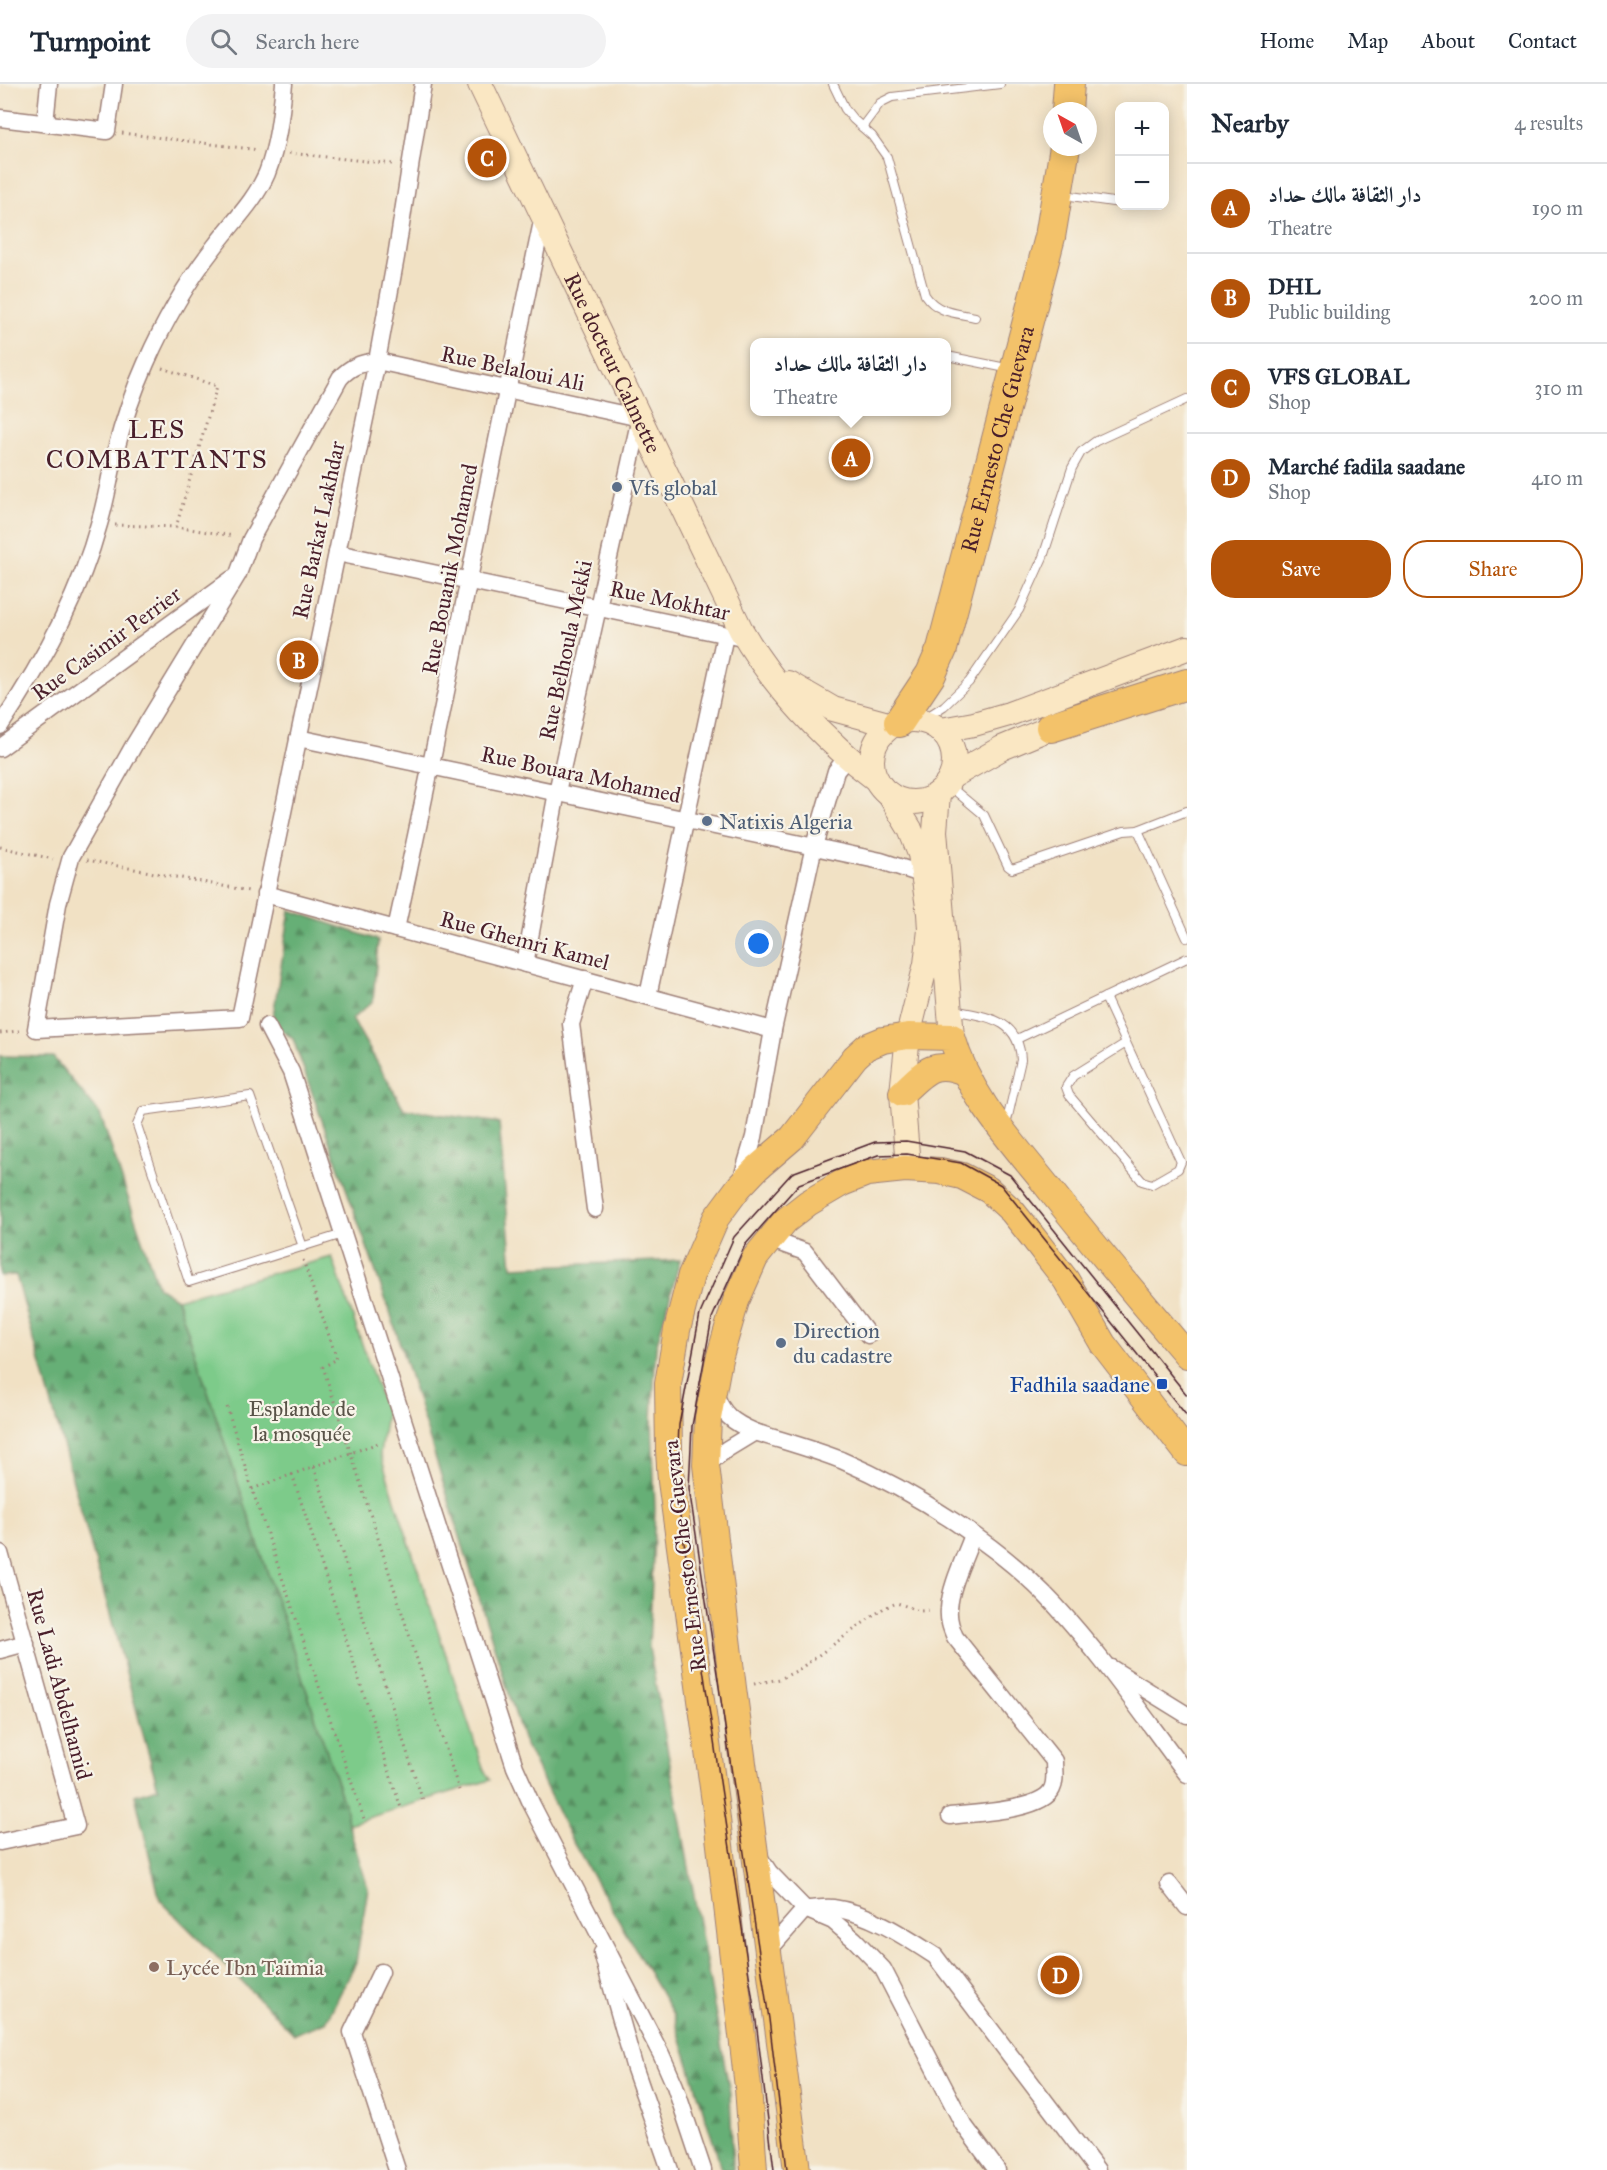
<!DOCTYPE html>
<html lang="en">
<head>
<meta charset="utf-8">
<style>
	body { margin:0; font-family:"IM FELL Great Primer",Amiri,serif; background:#f2f2f3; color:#1f2937 }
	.controls { position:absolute; right:18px; top:18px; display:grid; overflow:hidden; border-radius:12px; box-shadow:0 3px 15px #0003 }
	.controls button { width:54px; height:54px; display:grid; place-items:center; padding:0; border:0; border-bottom:2px solid #e0e1e3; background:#fff; color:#1f2937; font:30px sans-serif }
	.compass { position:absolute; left:1043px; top:18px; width:54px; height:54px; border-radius:50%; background:#fff; box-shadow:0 3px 15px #0003; rotate:320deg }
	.you { position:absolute; left:759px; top:860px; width:21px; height:21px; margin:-15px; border:4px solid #fff; border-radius:50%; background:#1a73e8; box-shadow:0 0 0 9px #1a73e833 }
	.badge { display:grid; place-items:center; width:39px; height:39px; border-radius:50%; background:#b45309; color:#fff; font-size:20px; font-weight:700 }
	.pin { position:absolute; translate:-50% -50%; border:3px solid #fff; box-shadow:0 2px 6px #0006 }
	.popup { position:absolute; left:750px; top:254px; width:201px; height:78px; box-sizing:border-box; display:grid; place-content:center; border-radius:12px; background:#fff; filter:drop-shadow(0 2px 4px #0005); font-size:20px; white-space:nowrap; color:#747a83 }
	.popup b { font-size:22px; color:#1f2937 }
	.popup::after { content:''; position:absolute; left:50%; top:100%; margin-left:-12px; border:12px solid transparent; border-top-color:#fff }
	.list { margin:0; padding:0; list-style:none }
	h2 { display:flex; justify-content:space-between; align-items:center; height:78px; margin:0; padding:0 24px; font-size:26px }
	h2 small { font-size:20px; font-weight:400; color:#747a83 }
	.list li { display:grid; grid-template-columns:39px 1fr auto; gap:18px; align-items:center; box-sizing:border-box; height:90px; padding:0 24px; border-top:2px solid #e0e1e3 }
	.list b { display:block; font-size:22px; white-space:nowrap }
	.list p { margin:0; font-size:20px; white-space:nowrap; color:#747a83 }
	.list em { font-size:20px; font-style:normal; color:#747a83 }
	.actions { display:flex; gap:12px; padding:18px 24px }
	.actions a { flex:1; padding:14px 0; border:2px solid #b45309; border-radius:24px; text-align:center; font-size:21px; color:#b45309 }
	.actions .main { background:#b45309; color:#fff }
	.icon { flex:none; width:33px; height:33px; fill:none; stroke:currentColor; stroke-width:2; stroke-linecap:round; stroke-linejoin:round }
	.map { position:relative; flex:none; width:1187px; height:2086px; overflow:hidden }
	header { display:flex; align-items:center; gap:36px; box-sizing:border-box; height:84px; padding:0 30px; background:#fff; border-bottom:2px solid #e0e1e3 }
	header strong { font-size:28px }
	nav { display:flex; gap:33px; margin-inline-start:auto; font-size:21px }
	.search { width:420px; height:54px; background:#f2f2f3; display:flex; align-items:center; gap:15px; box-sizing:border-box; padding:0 21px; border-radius:33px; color:#747a83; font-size:22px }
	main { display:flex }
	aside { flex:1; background:#fff }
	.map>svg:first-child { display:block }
</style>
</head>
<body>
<header>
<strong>Turnpoint</strong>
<div class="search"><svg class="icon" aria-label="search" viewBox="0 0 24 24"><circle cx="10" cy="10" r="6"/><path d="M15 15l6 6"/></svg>Search here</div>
<nav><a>Home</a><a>Map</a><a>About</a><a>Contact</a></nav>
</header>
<main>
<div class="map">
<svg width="1187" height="2086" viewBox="0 0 1187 2086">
	<defs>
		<pattern id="forest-firs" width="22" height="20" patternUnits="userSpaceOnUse" patternTransform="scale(1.5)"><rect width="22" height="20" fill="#66af76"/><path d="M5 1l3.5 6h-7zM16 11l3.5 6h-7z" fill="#568e61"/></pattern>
	</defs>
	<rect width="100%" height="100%" fill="#f7f3e8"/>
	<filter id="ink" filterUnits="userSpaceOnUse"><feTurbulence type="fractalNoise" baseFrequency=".0167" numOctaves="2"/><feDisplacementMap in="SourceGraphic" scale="12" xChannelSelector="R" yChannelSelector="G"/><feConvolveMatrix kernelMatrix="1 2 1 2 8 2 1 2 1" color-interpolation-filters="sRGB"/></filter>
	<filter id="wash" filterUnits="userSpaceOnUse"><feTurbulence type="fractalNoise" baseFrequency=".008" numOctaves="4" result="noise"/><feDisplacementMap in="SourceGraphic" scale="24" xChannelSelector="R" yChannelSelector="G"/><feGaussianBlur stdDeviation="1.35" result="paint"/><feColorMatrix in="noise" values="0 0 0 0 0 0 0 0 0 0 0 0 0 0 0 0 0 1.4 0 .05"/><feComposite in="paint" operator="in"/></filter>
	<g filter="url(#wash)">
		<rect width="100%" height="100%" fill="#f1e1c4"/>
		<!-- green -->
		<polygon fill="#7dcb8a" stroke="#64755a" stroke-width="1.5" points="332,1173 386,1329 380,1370 483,1684 490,1696 348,1740 346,1726 177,1215"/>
		<!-- forest -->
		<g fill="url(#forest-firs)" stroke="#586750" stroke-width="1.5">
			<polygon points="290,826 378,856 373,917 352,935 404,1025 499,1039 512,1183 680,1176 656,1263 652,1335 655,1426 649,1564 730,2009 733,2086 722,2086 673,1930 571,1755 523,1655 391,1231 293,955 272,938"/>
			<polygon points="0,972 53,973 100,1030 158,1203 177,1215 346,1726 348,1740 368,1804 356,1878 326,1938 294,1950 160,1816 135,1711 158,1704 16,1191 0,1192"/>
		</g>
	</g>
	<g filter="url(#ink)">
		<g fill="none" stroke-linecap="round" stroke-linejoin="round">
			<defs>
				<g id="lane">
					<path d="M833,0L845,25L853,35L872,52L887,73L925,211C937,229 956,229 975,233"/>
					<polyline points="862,43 880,19 892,13 1000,0"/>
					<polyline points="1064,111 1120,119"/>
					<polyline points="947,272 1011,285"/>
					<polyline points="922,636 944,622 969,598 1019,526 1043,473 1072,384 1081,368 1096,357 1187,315"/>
					<polyline points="947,700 984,731 1008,782 1012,785 1124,747 1138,746 1187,727"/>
					<polyline points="1138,746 1187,854"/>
					<polyline points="1105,913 1181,1078 1178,1085 1152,1100 1142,1097 1069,1011 1066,1003 1073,992 1126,959"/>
					<path d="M953,926C986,933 1019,934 1021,976L1006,1041"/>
					<polyline points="1017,955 1187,874"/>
					<polyline points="303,1163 250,1012 143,1027 137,1041 189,1198 343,1150"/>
				</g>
				<g id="street">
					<path d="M423,0L396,173L377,277L240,934L36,945L58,820L71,773L134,661L238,490L251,455L340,294C351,282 361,279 377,277L640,334L557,708L525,880"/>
					<polyline points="0,34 107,47 114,0"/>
					<polyline points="45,39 49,0"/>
					<polyline points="337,469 747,555"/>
					<path d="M0,642C42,580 79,513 99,440C106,417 110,393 115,369C123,338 133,308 146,279C164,238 187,198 215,162C233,138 255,117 267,89C278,60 281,30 284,0"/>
					<polyline points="298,654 881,777 924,791"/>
					<polyline points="0,664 232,495"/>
					<polyline points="265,810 773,946"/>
					<path d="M396,845C448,608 493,370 543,133"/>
					<polyline points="585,895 571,940 595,1125"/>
					<polyline points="648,912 725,551"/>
					<polyline points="267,942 291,988 515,1683 532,1721 661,1970 675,2002 703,2086"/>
					<polyline points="741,1097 754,1053 773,946 814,762 836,687 848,672"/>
					<polyline points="769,1155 805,1168 868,1251"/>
					<path d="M755,1348C783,1357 813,1365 841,1376C914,1407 1002,1463 1055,1521C1104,1574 1144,1633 1187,1690"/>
					<path d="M706,1381L727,1365L755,1348C734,1339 720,1330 715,1307"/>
					<polyline points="0,1469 76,1742 0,1758"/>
					<polyline points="0,1566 26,1559"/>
					<polyline points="1111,1584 1187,1631"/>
					<path d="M950,1732C972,1729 1042,1727 1052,1705C1056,1697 1054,1687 1054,1677L955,1553C951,1544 948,1536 949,1525C950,1503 965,1473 973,1451"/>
					<polyline points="759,1773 769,1788 805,1825 833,1837 855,1856 883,1885 963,2040 997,2086"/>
					<polyline points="1169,1800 1187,1823"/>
					<path d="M769,1866L805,1825C814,1825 824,1823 833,1824C870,1829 904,1852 935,1872L1097,2086"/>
					<polyline points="602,1869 635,1985 670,2086"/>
					<polyline points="381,1888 352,1948 397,2086"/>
				</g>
				<g id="secondary">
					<path id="s1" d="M480,0L741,546C773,602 825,658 877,696"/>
					<polyline points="788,599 833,625 892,641"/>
					<circle cx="913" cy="677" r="41"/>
					<polyline points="941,646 974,640 1009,630 1187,564"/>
					<polyline points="951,693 1002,664 1067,637"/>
					<polyline points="889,710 910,745 920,770 929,829 930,846 926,880 908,952 902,1009 907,1070 905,1085"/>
					<polyline points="938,710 935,747 952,953"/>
				</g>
				<g id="primary">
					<path d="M902,1009C924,988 934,975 964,988"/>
					<path d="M754,2086L748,2003L715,1718L671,1397L669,1367L668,1300L677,1246L691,1191L716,1134L739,1103L757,1084L792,1054L855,973L866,963L883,956L908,952L952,953C968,1011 1010,1056 1047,1102C1092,1159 1139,1215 1187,1271"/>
					<polyline points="797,2086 733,1604 706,1381 708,1334 719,1275 736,1217 755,1174 785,1137 808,1119 842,1099 867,1089 905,1085 940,1087 962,1092 989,1106 1012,1127 1032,1152 1066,1196 1103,1260 1187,1369"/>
				</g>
				<g id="highway">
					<polyline points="1067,27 1069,0"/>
					<path id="s2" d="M899,638L931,590L942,565L1050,153L1065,63"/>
					<polyline points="1051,643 1187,600"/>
				</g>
			</defs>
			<!-- lane casing -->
			<use href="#lane" stroke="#9e8078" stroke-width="10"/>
			<!-- street casing -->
			<use href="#street" stroke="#9e8078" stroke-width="19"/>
			<!-- secondary casing -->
			<use href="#secondary" stroke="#9e8078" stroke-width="26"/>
			<!-- primary casing -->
			<use href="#primary" stroke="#9e8078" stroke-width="28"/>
			<!-- highway casing -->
			<use href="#highway" stroke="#9e8078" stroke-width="32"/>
			<!-- path -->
			<g stroke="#9e8078" stroke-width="3" stroke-dasharray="1.5 4.5" stroke-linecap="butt">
				<polyline points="122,49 259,66"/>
				<polyline points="289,69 393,80"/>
				<polyline points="162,284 217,302 176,443"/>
				<polyline points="115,441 176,443 234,452"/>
				<polyline points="0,763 53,775"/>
				<polyline points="87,776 249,807"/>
				<polyline points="0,949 19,947"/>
				<polyline points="303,1176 337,1275 323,1283 459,1706"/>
				<polyline points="227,1323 252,1405 364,1735"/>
				<polyline points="314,1383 423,1717"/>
				<polyline points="292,1390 401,1724"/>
				<polyline points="252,1405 381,1358"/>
				<polyline points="754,1600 780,1595 798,1586 884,1524 897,1519 920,1527 932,1526"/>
			</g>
			<!-- lane -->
			<use href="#lane" stroke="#fff" stroke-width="8"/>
			<!-- street -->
			<use href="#street" stroke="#fff" stroke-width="16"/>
			<!-- secondary -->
			<use href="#secondary" stroke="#fae7c3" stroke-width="24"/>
			<!-- primary -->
			<use href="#primary" stroke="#f3c26a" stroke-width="26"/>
			<!-- highway -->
			<use href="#highway" stroke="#f3c26a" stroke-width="30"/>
			<!-- tram -->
			<g stroke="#4a1f2b" stroke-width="1.5">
				<polyline points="774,2086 756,1937 676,1405 679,1341 700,1230 734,1153 792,1089 875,1058 906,1057 965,1067 1010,1091 1187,1311"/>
				<polyline points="787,2086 769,1935 689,1404 692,1342 712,1234 745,1161 799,1100 878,1071 907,1070 961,1079 1001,1101 1187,1332"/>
			</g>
		</g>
	</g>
	<!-- markers -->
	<g fill="#5c6f8a" stroke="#f7f3e8" stroke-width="2">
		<circle cx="617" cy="403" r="6"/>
		<circle cx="707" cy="737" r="6"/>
		<circle cx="781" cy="1259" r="6"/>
	</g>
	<rect fill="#1a4fb4" stroke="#f7f3e8" stroke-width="2" x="1156" y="1294" width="12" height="12" rx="3"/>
	<circle fill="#8d6e63" stroke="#f7f3e8" stroke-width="2" cx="154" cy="1883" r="6"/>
	<g text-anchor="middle" stroke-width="4.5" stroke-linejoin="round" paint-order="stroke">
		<!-- street labels -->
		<g font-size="22" fill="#4a1f2b" stroke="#f7f3e8">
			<text dy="8" stroke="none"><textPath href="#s1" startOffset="309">Rue docteur Calmette</textPath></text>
			<text transform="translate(513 284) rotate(12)" y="8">Rue Belaloui Ali</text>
			<text dy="8" stroke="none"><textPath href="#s2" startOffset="302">Rue Ernesto Che Guevara</textPath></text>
			<text transform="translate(318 446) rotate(-78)" y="8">Rue Barkat Lakhdar</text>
			<text transform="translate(449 485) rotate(-79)" y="8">Rue Bouanik Mohamed</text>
			<text transform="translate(670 516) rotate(12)" y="8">Rue Mokhtar</text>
			<text transform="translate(106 559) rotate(-36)" y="8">Rue Casimir Perrier</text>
			<text transform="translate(565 566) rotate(-78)" y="8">Rue Belhoula Mekki</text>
			<text transform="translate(581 690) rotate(12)" y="8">Rue Bouara Mohamed</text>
			<text transform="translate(525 856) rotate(15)" y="8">Rue Ghemri Kamel</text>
			<text transform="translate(684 1472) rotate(-97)" y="8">Rue Ernesto Che Guevara</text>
			<text transform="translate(60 1600) rotate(75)" y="8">Rue Ladi Abdelhamid</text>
		</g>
		<!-- service labels -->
		<g font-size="22" fill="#4e5e75" stroke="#f7f3e8" text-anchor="start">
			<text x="629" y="411">Vfs global</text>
			<text x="719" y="745">Natixis Algeria</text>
			<text x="793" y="1254">Direction<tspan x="793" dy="25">du cadastre</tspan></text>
		</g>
		<!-- transit labels -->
		<g font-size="22" fill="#164399" stroke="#f7f3e8" text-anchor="end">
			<text x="1150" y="1308">Fadhila saadane</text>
		</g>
		<!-- park labels -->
		<g font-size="22" fill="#595348" stroke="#f7f3e8">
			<text x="302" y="1332">Esplande de<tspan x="302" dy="25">la mosquée</tspan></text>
		</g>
		<!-- education labels -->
		<g font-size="22" fill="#785e54" stroke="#f7f3e8" text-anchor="start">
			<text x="166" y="1891">Lycée Ibn Taïmia</text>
		</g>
		<!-- quarter labels -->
		<g font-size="26" letter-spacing="1.5" fill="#4a1f2b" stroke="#f7f3e8">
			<text x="157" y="354">LES<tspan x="157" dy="30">COMBATTANTS</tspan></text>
		</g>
	</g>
</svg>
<div class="controls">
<button>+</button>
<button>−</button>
</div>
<svg class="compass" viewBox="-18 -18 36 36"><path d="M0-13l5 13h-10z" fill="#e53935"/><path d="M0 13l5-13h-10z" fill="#747a83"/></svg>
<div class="you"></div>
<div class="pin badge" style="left:851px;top:374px">A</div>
<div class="popup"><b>دار الثقافة مالك حداد</b>Theatre</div>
<div class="pin badge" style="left:299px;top:576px">B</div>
<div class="pin badge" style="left:487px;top:74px">C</div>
<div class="pin badge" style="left:1060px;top:1891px">D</div>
</div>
<aside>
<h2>Nearby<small>4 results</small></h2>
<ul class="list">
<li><span class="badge">A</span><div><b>دار الثقافة مالك حداد</b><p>Theatre</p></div><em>190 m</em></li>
<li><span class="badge">B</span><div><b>DHL</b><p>Public building</p></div><em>200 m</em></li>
<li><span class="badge">C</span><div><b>VFS GLOBAL</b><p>Shop</p></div><em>310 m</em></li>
<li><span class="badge">D</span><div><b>Marché fadila saadane</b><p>Shop</p></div><em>410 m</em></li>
</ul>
<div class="actions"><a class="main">Save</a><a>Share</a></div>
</aside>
</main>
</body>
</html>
